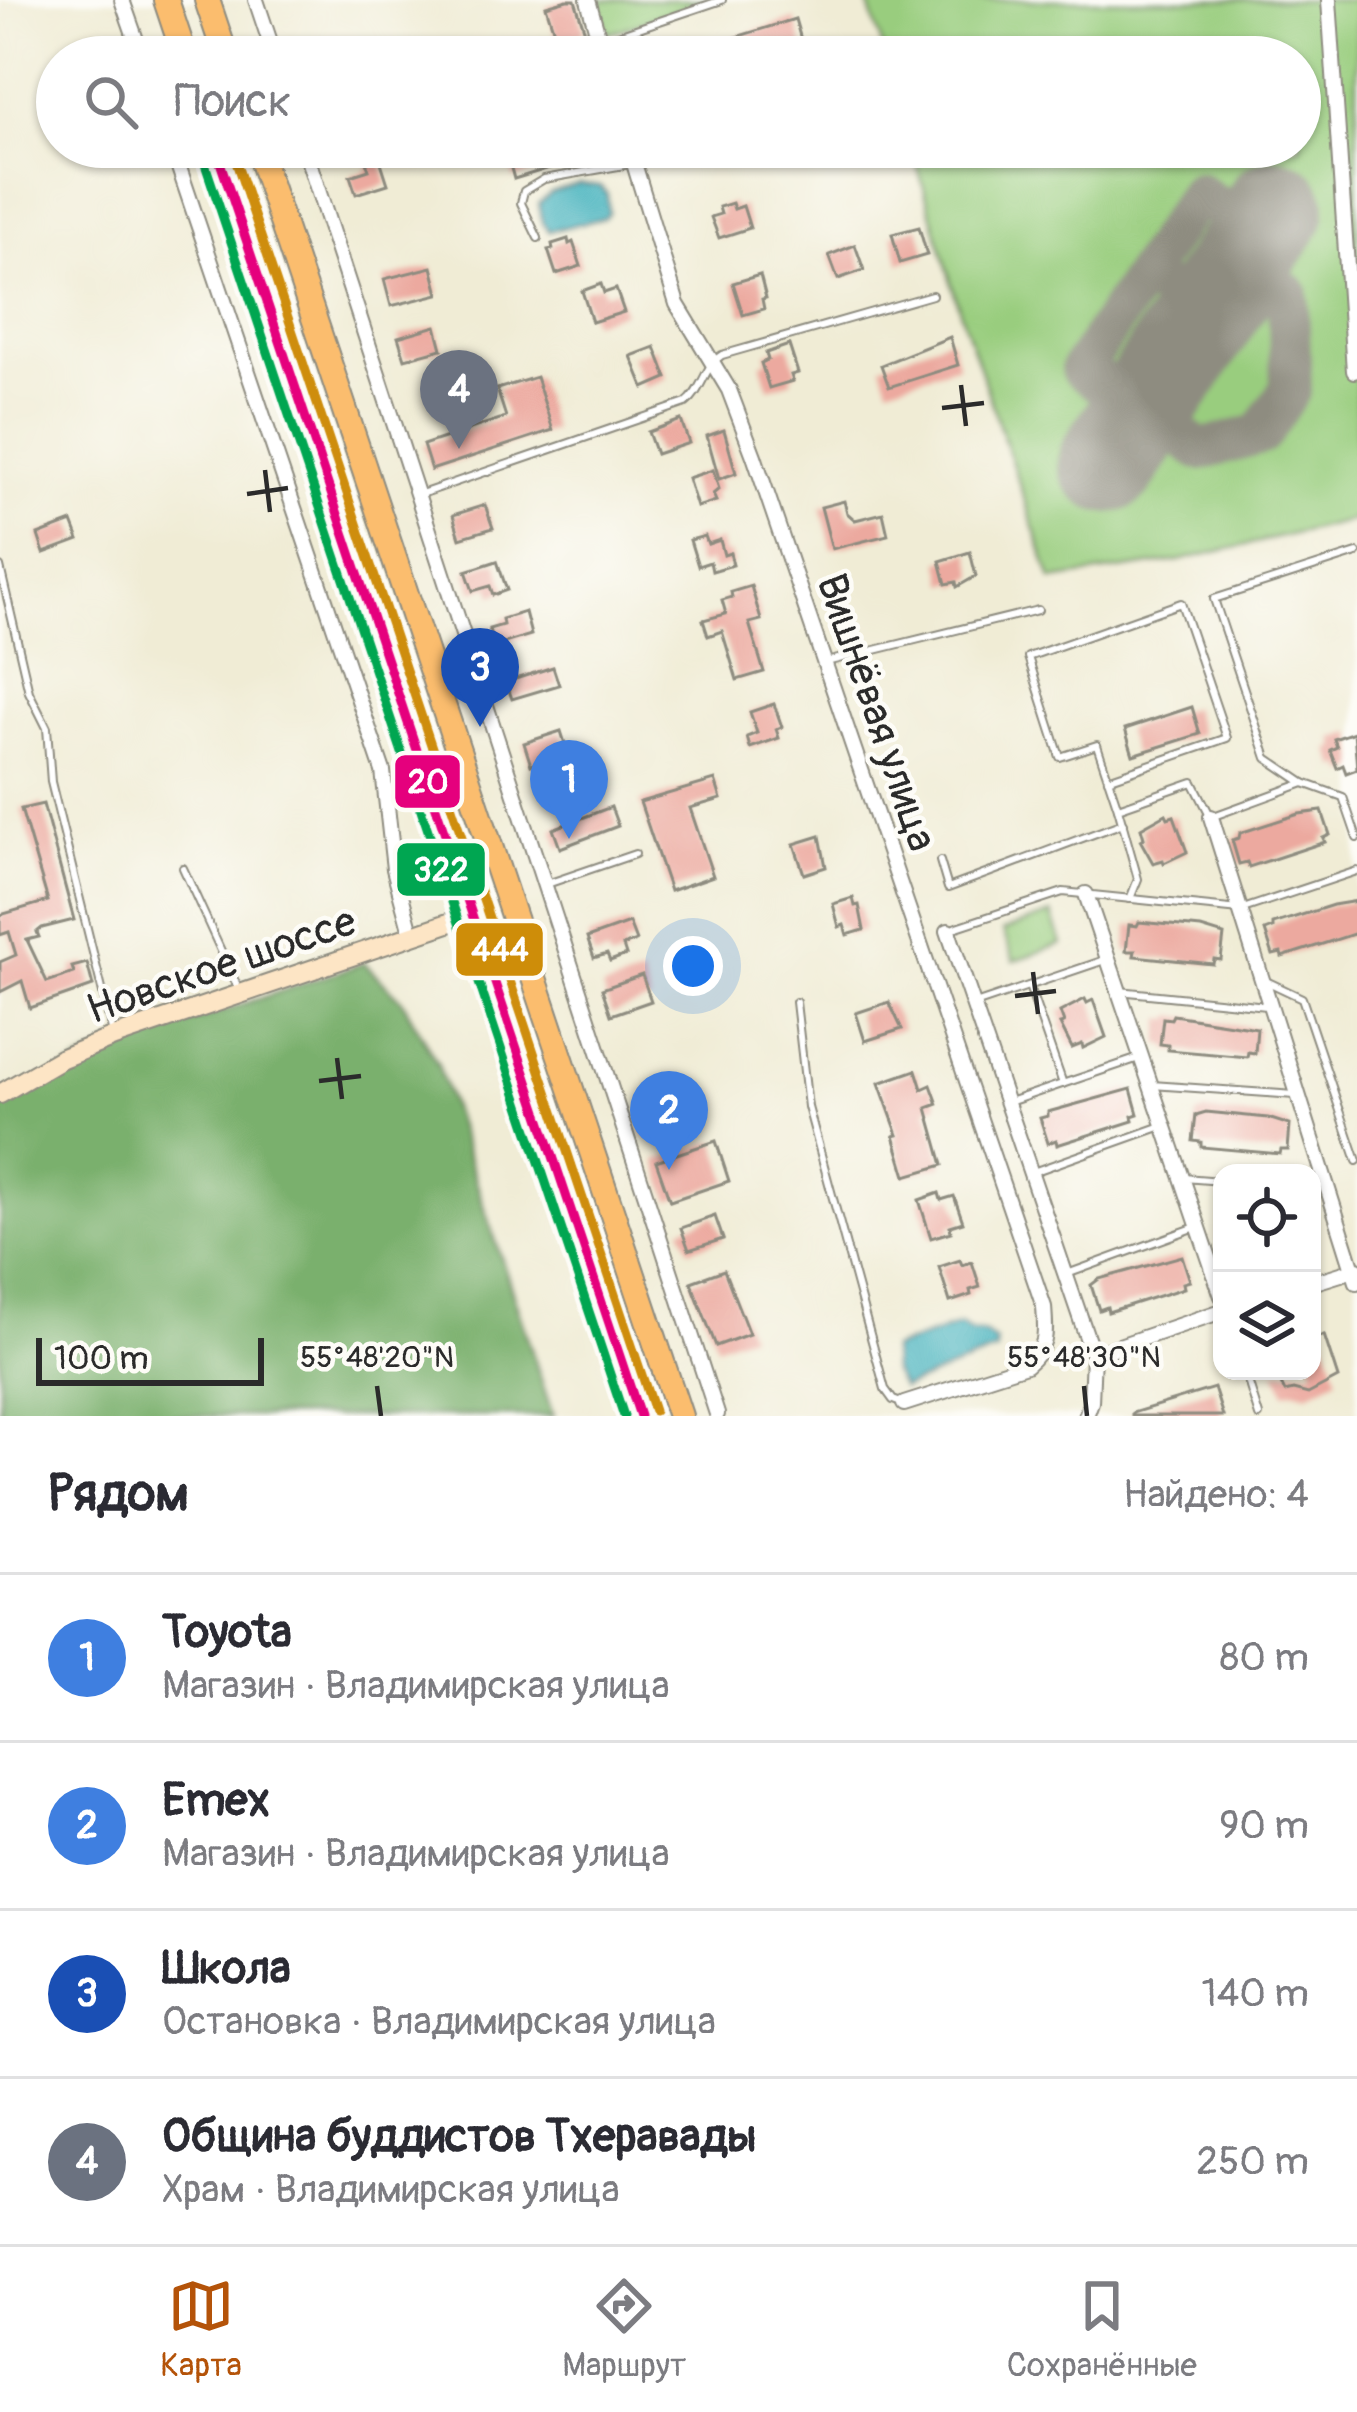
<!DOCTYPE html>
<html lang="ru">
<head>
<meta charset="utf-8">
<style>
	body { margin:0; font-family:Pangolin,sans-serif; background:#f7f7f7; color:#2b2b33 }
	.controls { position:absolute; right:36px; bottom:36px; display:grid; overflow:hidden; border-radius:24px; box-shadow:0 3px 9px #0004 }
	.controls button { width:108px; height:108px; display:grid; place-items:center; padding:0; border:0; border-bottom:3px solid #e1e1e2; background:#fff; color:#2b2b33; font:60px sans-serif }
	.scale { position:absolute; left:36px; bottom:30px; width:228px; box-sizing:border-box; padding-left:12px; border:6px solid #2b2b2b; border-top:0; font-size:33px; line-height:42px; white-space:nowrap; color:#2b2b2b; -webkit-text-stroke:9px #fdfcf7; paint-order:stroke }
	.you { position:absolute; left:693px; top:966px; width:42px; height:42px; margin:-30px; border:9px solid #fff; border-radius:50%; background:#1a73e8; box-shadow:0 0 0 18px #1a73e833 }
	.badge { display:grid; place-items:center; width:78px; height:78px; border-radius:50%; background:#b45309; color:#fff; font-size:39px; font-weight:700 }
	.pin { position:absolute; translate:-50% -99px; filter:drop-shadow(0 3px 6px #0008) }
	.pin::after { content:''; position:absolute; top:63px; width:42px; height:36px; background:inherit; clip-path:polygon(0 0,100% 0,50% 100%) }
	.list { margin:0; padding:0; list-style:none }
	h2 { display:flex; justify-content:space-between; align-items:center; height:156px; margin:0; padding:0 48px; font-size:51px }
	h2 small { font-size:39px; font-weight:400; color:#7c7c81 }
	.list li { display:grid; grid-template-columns:78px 1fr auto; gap:36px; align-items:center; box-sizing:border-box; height:168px; padding:0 48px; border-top:3px solid #e1e1e2 }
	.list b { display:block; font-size:45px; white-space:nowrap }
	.list p { margin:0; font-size:39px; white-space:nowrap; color:#7c7c81 }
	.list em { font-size:39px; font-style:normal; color:#7c7c81 }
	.icon { flex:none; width:66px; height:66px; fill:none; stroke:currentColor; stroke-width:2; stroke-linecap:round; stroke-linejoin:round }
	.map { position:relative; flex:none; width:1357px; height:1416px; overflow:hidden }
	.search { position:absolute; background:#fff; box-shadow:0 3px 9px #0004; left:36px; right:36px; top:36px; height:132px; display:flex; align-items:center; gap:30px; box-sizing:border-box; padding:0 42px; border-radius:66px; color:#7c7c81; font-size:45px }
	.sheet { height:828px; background:#fff }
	nav { display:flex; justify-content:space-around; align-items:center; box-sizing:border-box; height:168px; border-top:3px solid #e1e1e2; background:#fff; font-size:33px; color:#7c7c81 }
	nav a { display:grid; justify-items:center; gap:6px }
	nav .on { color:#b45309 }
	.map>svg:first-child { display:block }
</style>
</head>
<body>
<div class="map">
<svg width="1357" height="1416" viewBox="0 0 1357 1416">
	<rect width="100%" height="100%" fill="#fdfcf7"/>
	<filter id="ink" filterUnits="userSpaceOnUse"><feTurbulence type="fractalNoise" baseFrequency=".00833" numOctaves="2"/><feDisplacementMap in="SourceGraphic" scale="24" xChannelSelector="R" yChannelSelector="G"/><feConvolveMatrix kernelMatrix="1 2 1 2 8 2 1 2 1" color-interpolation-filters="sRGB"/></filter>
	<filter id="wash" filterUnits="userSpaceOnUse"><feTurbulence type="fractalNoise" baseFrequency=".004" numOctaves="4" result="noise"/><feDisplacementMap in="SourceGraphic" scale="48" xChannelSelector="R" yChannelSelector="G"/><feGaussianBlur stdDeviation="2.7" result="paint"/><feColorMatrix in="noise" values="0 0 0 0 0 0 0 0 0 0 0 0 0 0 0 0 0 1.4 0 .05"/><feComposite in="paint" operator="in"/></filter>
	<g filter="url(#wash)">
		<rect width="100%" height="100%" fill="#f0ecd5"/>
		<!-- green -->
		<g fill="#99cd7e" stroke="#627c54" stroke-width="3">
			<polygon points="599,0 706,0 608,34"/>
			<polygon points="867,0 1357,0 1357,519 1178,561 1052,580 956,299 912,147 1300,147 1300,57 886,57"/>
			<polygon points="1052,914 1062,944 1014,961 1003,931"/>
		</g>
		<!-- forest -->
		<polygon fill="#7ab06d" stroke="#526e4c" stroke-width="3" points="364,963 402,1000 438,1065 553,1416 0,1416 0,1107 90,1056"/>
		<!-- water -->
		<g fill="#41b0bc" stroke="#366e74" stroke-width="3">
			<polygon points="579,184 600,186 607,194 609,212 604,218 549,231 542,223 539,203 551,193"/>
			<path d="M960,1325L972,1333C983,1332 987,1334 996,1342V1351L902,1388L892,1370L891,1349Z"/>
		</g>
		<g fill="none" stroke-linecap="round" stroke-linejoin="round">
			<!-- taxiway -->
			<g stroke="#8e8c80" stroke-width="42">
				<polyline points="1241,262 1288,294 1291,388 1261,434 1201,450 1081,369 1198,193 1259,235"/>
				<polyline points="1144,275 1204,317"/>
			</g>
			<!-- runway -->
			<polyline stroke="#8e8c80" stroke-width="102" points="1109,462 1275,209"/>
		</g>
		<g id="blocks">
			<!-- building -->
			<g fill="#eca99f">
				<polygon points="567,0 575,0 585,32 557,41 546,6"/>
				<polygon points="795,19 804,50 778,57 680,57 680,54"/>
				<polygon points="361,147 376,147 388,184 356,194 350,176 369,170"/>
				<polygon points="528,147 561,147 566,163 514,179 509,161 522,157 520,149"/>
				<polygon points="732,203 734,209 743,206 750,228 719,238 711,217 721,214 719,207"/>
				<polygon points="919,227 927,255 900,263 892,234"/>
				<polygon points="568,239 569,244 573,242 581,266 556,274 548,250 553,249 552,244"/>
				<polygon points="855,245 864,270 838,279 829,255"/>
				<polygon points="432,267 439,294 391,306 384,279"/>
				<polygon points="760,275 766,298 762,299 764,309 743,315 733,283"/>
				<polygon points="601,284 604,293 616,289 624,312 592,322 582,291"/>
				<polygon points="436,326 442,349 405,359 398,337"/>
				<polygon points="950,337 958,365 889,387 881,365"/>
				<polygon points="789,345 798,373 791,375 793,381 769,388 761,363 768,360 766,353"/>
				<polygon points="655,347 667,378 644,388 631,356"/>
				<polygon points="476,355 486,389 455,399 449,380 463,376 458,361"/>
				<polygon points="536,377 553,430 431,470 423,445 506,417 497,389"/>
				<polygon points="681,420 689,443 656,454 648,432"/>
				<polygon points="724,430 736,473 719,479 707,436"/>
				<polygon points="713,470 719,489 713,494 716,501 697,507 688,478"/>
				<polygon points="844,501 847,513 855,520 883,513 888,535 832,549 821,507"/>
				<polygon points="485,505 493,528 460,538 453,515"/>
				<polygon points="72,522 79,540 44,553 38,535"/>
				<polygon points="705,536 708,544 720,540 724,555 730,553 733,565 712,571 710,562 698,566 690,540"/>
				<polygon points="970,552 976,576 957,587 956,582 946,584 940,561"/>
				<polygon points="497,561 507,590 493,595 490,586 473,591 466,571"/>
				<polygon points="751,586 761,620 749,623 764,672 737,680 722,631 708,636 703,620 726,614 722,600 732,597 731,592"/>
				<polygon points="525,612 531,635 494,646 489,629 503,625 502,619"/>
				<polygon points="553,667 559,685 512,699 506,682"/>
				<polygon points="774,704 782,727 776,729 779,738 750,748 747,737 757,733 750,712"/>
				<polygon points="1192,707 1200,734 1133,755 1125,729"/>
				<polygon points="561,731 568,753 531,765 524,743"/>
				<polygon points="1354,732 1357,769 1346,773 1343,765 1337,768 1330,750 1337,747 1334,739"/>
				<polygon points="715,780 721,799 690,808 713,876 670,891 640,802"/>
				<polygon points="43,804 74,920 42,928 37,932 39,937 27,940 47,982 74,973 72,967 87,963 93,986 30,1008 22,981 0,992 0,962 16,955 9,932 0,935 0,915 48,901 21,809"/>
				<polygon points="611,807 618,826 560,848 553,829"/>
				<polygon points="1322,811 1330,835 1323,838 1325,842 1249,867 1247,862 1239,864 1232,840 1239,838 1240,833 1299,814"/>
				<polygon points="1166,814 1168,818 1174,816 1187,852 1164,863 1163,860 1153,863 1140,840 1144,838 1141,828"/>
				<polygon points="820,836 826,867 804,874 794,844"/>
				<polygon points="853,898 855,906 859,905 864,930 847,935 844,925 839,927 833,904"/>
				<polygon points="1357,901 1357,933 1282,957 1281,953 1273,955 1265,931 1273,928 1273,924 1333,905"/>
				<polygon points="1139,922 1201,928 1224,935 1221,960 1214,959 1213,964 1134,956 1135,951 1126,951 1129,925 1137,926"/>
				<polygon points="629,923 636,941 623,946 626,955 610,961 607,954 594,958 587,938"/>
				<polygon points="642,975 651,1001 611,1015 602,989"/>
				<polygon points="1085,999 1087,1003 1093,1000 1106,1037 1083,1048 1082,1044 1072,1048 1060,1024 1064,1023 1060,1012"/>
				<polygon points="889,1002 902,1029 865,1041 856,1013"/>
				<polygon points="1173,1015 1257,1028 1255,1053 1248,1052 1247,1057 1168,1050 1168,1045 1160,1044 1163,1018 1171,1019"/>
				<polygon points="916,1070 922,1089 931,1085 938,1104 927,1108 943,1165 906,1176 894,1136 898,1135 879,1083"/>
				<polygon points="1131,1089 1138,1114 1132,1116 1133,1121 1057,1145 1056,1140 1048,1143 1040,1118 1048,1116 1048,1112"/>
				<polygon points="687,1101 694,1121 645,1137 638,1117"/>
				<polygon points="1206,1112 1268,1118 1290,1125 1288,1150 1281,1150 1280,1154 1201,1147 1201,1142 1193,1141 1196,1115"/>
				<polygon points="716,1141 729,1181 670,1201 656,1161"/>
				<polygon points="939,1193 941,1200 954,1196 963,1222 950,1226 951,1232 931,1238 919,1200"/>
				<polygon points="715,1216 723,1239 689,1250 681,1228"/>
				<polygon points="1182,1256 1190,1281 1183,1283 1184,1288 1108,1312 1107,1307 1099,1310 1091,1285 1099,1279"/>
				<polygon points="960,1260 962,1265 972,1262 980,1287 970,1290 971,1295 950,1302 939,1267"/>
				<polygon points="724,1270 749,1334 716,1346 691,1282"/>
				<polygon points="1324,1335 1338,1378 1308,1394 1293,1390 1285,1392 1275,1371 1312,1371 1312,1339"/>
				<polygon points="1214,1388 1223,1416 1132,1416 1132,1413"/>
			</g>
		</g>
	</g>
	<g filter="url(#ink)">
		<use href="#blocks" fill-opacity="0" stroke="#8e8c80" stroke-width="3"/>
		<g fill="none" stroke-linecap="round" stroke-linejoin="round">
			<defs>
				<g id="lane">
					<polyline points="603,40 722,0"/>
					<polyline points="538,238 521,203 524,191 544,179 630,164"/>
					<path d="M421,494L686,403C703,390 704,366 722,355L932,295"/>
					<polyline points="0,567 29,692 47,728 51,782 113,1034"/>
					<polyline points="826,662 1038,610"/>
					<polyline points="1108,779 1227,738 1181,603 1028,657 1060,757 1097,745 1118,808"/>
					<polyline points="1304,783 1267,758 1214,599 1357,553"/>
					<polyline points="940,861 948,888 1123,823"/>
					<polyline points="183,868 239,990"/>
					<polyline points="547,884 635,854"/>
					<polyline points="1130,899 1138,879 1118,808 1193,782 1211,817 1304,783 1343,797 1357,838"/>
					<polyline points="951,929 1063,892 1240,910 1357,871"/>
					<polyline points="1266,981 1302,998 1357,1161"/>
					<polyline points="1029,986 1063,1084"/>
					<polyline points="1119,991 1267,1006"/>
					<polyline points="796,1002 808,1107 885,1389 893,1400 901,1403"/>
					<polyline points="975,1004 1105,960"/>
					<polyline points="1152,1085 1295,1095"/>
					<polyline points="1009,1102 1139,1058"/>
					<polyline points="1033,1172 1162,1126"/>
					<polyline points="1184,1178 1222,1181"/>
					<polyline points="1067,1274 1196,1227"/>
					<polyline points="1245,1371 1259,1416"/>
				</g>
				<g id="street">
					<polyline points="122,0 142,57"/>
					<polyline points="256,0 275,57"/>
					<polyline points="588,0 604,57"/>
					<polyline points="1329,0 1354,371"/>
					<polyline points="172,147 383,771 394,869 412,936"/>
					<polyline points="304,147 717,1414"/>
					<path d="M629,147L677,304L729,390L754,456L1044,1307C1046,1335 1048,1347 1026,1365L904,1404"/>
					<polyline points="1211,817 1357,1282"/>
					<polyline points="1086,894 1222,1296"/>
					<polyline points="948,931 1093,1355"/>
					<polyline points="1312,1283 1357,1269"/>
					<polyline points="1086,1416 1091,1402 1093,1355 1222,1311"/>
				</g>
				<polyline id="secondary" points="0,1094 60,1059 114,1037 472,915"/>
				<g id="highway">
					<polyline points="166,0 185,57"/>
					<polyline points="207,0 226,57"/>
					<polyline points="215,147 640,1416"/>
					<polyline points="257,147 680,1416"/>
				</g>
			</defs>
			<!-- lane casing -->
			<use href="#lane" stroke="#8e8c80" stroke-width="10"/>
			<!-- street casing -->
			<use href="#street" stroke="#8e8c80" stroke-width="18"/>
			<!-- secondary casing -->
			<use href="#secondary" stroke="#8e8c80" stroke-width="22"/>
			<!-- highway casing -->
			<use href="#highway" stroke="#8e8c80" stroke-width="28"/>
			<!-- lane -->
			<use href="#lane" stroke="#fff" stroke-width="6"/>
			<!-- street -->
			<use href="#street" stroke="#fff" stroke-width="14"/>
			<!-- secondary -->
			<use href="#secondary" stroke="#fde5c5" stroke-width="18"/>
			<!-- highway -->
			<use href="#highway" stroke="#fbbd6e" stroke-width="24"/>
			<defs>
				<polyline id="bus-1" points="215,147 640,1416"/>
				<polyline id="bus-2" points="201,152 624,1416"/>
				<polyline id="bus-3" points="231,147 654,1411"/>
			</defs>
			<!-- bus-1 casing -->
			<use href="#bus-1" stroke="#fdfcf7" stroke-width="18"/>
			<!-- bus-2 casing -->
			<use href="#bus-2" stroke="#fdfcf7" stroke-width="18"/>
			<!-- bus-3 casing -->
			<use href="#bus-3" stroke="#fdfcf7" stroke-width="18"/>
			<!-- bus-1 -->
			<use href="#bus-1" stroke="#e5007d" stroke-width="9"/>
			<!-- bus-2 -->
			<use href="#bus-2" stroke="#00a651" stroke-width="9"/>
			<!-- bus-3 -->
			<use href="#bus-3" stroke="#ce8d09" stroke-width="9"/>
		</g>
	</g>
	<!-- ticks -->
	<path fill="none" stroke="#2b2b2b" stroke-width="4.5" d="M961,385L966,426M942,408L984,403M265,470L270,512M247,494L288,488M1033,972L1038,1014M1015,996L1056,991M337,1058L342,1099M319,1081L361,1076M377,1386L381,1416M1084,1386L1087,1416"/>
	<g text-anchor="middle" stroke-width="9" stroke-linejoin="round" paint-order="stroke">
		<!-- street labels -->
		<g font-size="42" fill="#2b2b2b" stroke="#fdfcf7">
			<text transform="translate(878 712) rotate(71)" y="15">Вишнёвая улица</text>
			<text transform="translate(221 964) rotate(-19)" y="15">Новское шоссе</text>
		</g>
	</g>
	<g font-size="30" text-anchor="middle" fill="#2b2b2b" stroke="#fdfcf7" stroke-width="9" stroke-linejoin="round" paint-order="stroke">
		<text x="377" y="1367">55°48'20"N</text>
		<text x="1084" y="1367">55°48'30"N</text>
	</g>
	<g stroke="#fdfcf7" stroke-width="4.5">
		<rect x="393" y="753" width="69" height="57" rx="12" fill="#e5007d"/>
		<rect x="395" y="841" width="92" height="57" rx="12" fill="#00a651"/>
		<rect x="454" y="921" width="91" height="57" rx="12" fill="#ce8d09"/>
	</g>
	<g font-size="33" text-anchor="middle" font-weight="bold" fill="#fff">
		<text x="428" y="793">20</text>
		<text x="441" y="881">322</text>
		<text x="500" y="961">444</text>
	</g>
</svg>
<div class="controls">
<button><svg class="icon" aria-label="locate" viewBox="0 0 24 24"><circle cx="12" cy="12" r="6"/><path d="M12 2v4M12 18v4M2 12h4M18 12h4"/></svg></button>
<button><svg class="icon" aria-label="layers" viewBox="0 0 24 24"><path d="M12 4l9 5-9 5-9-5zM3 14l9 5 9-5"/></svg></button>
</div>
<div class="scale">100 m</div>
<div class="you"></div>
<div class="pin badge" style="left:569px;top:839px;background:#3f7fe0">1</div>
<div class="pin badge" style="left:669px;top:1170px;background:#3f7fe0">2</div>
<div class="pin badge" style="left:480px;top:727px;background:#1a4fb4">3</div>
<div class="pin badge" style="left:459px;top:449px;background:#6b7280">4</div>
<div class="search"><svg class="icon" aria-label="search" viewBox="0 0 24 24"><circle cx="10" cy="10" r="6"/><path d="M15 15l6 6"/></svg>Поиск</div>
</div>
<section class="sheet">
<h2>Рядом<small>Найдено: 4</small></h2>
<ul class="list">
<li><span class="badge" style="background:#3f7fe0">1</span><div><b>Toyota</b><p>Магазин · Владимирская улица</p></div><em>80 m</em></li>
<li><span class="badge" style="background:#3f7fe0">2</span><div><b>Emex</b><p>Магазин · Владимирская улица</p></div><em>90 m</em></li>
<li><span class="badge" style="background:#1a4fb4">3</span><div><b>Школа</b><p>Остановка · Владимирская улица</p></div><em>140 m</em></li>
<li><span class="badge" style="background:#6b7280">4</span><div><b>Община буддистов Тхеравады</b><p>Храм · Владимирская улица</p></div><em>250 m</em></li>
</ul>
</section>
<nav>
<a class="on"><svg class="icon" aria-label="map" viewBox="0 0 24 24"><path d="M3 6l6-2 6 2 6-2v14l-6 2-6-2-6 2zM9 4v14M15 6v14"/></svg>Карта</a>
<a><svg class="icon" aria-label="directions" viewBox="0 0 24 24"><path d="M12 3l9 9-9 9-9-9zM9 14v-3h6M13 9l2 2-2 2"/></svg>Маршрут</a>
<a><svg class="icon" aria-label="saved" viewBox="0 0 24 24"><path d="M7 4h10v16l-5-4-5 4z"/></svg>Сохранённые</a>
</nav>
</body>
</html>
